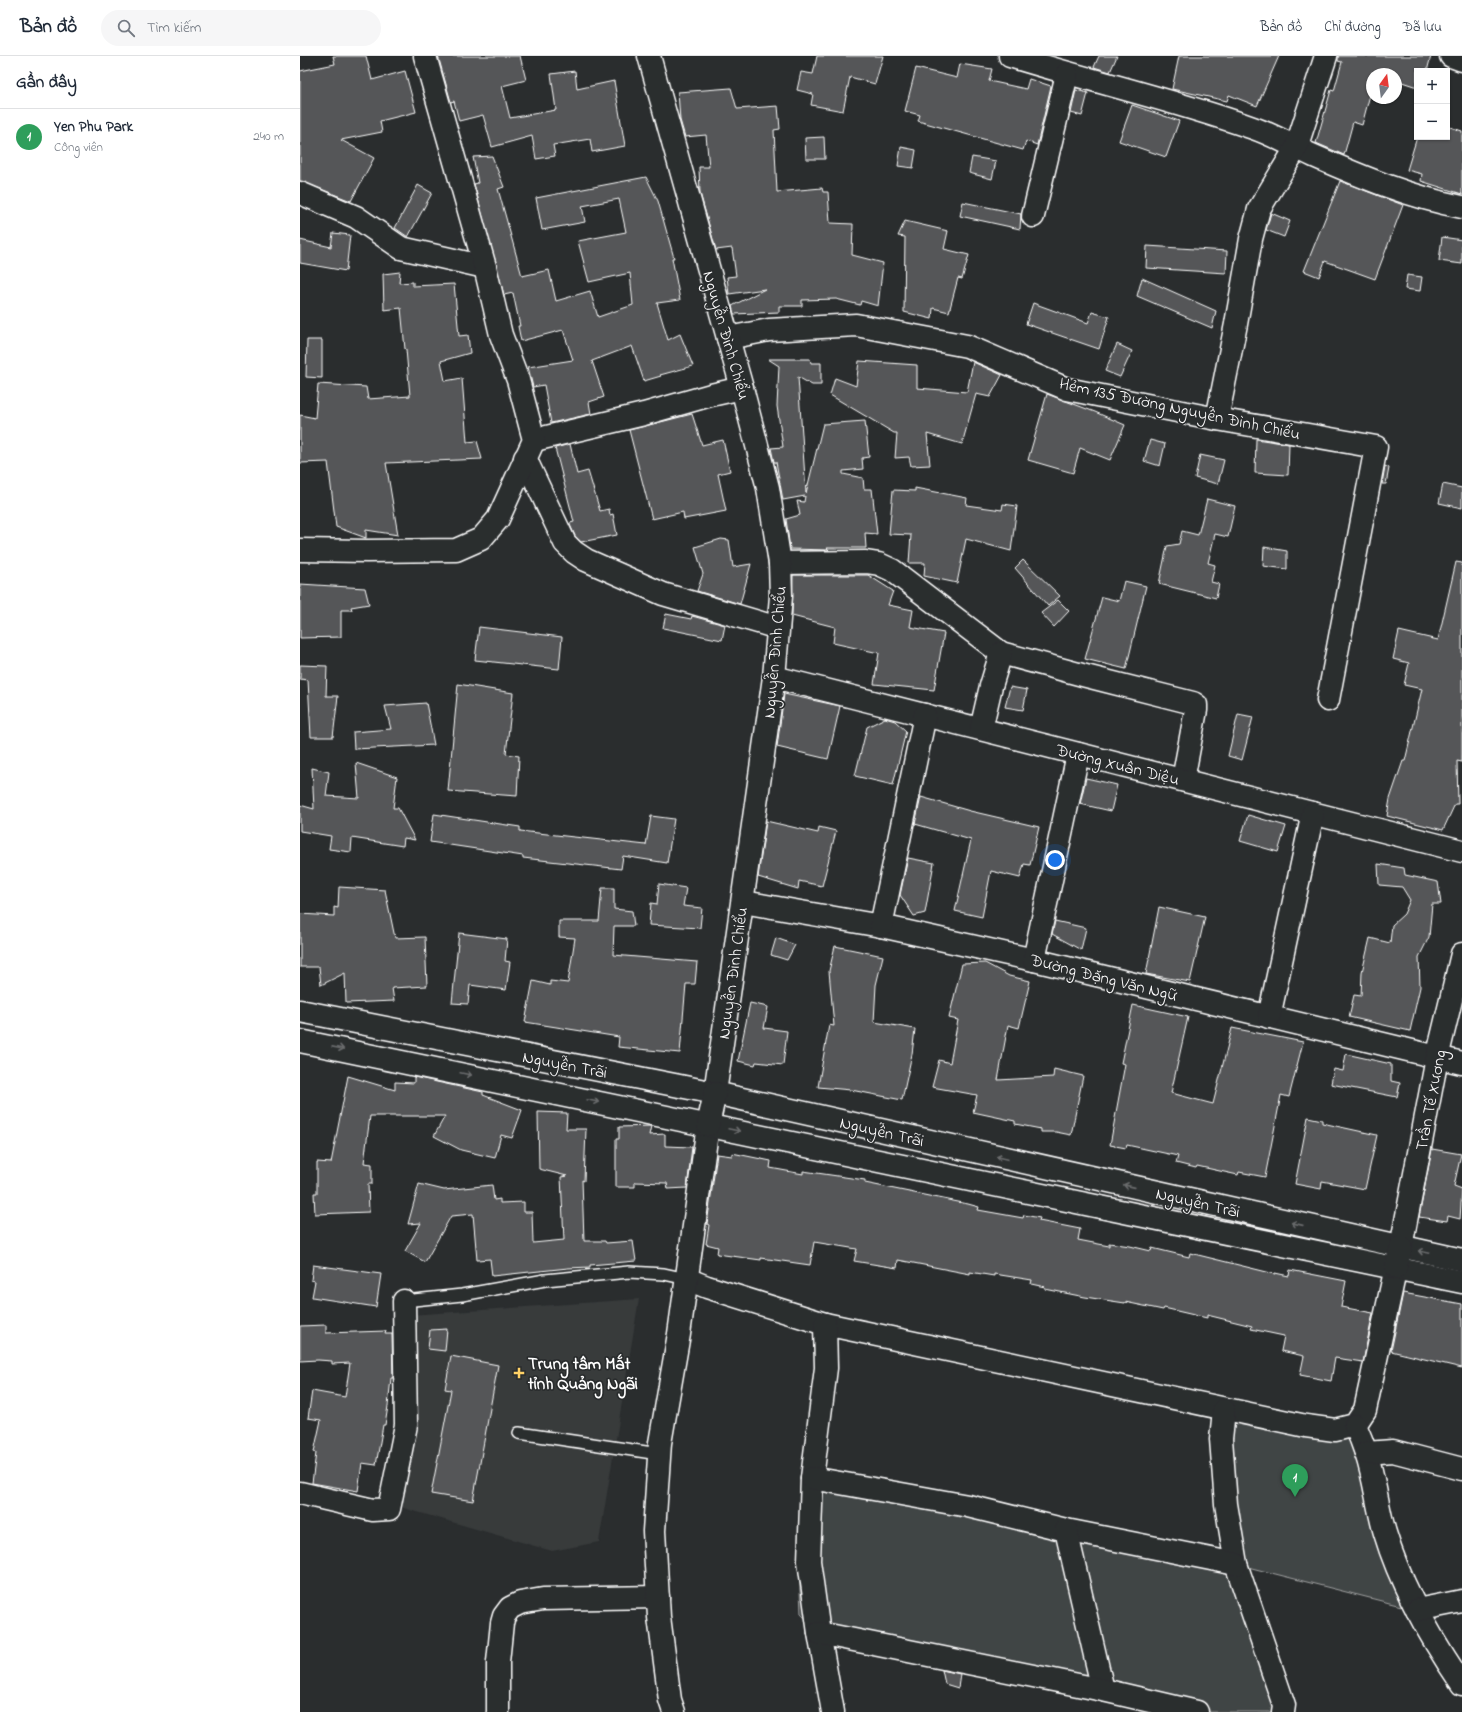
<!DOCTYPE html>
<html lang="vi">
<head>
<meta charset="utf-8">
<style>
	body { margin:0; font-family:"Indie Flower",sans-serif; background:#f6f6f7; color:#1f2937 }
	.controls { position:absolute; right:12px; top:12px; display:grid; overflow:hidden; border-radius:0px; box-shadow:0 1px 3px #0004 }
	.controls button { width:36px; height:36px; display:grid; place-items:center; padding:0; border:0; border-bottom:1px solid #e0e1e3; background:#fff; color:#1f2937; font:20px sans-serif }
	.compass { position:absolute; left:1066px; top:12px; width:36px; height:36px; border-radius:50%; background:#fff; box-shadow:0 1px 3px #0004; rotate:14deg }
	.you { position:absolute; left:755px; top:804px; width:14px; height:14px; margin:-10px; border:3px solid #fff; border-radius:50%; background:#1a73e8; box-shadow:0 0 0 6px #1a73e833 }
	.badge { display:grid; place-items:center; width:26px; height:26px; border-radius:50%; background:#84754c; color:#fff; font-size:13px; font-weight:700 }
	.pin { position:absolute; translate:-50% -33px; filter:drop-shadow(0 1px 2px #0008) }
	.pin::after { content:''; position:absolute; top:21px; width:14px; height:12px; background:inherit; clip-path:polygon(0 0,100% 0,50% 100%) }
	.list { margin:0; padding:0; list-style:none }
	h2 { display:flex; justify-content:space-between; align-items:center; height:52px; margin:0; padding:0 16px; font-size:17px }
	h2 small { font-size:13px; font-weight:400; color:#747a83 }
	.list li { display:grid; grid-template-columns:26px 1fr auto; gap:12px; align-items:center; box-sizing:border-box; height:56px; padding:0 16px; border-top:1px solid #e0e1e3 }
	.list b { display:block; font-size:15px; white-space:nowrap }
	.list p { margin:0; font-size:13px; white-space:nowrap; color:#747a83 }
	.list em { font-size:13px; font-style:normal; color:#747a83 }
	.icon { flex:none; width:22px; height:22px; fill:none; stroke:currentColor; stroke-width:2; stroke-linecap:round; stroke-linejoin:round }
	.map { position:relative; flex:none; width:1162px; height:1656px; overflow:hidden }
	header { display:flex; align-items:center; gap:24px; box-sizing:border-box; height:56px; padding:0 20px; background:#fff; border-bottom:1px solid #e0e1e3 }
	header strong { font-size:19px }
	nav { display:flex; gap:22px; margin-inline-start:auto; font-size:14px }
	.search { width:280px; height:36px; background:#f6f6f7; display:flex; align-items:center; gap:10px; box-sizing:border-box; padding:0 14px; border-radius:22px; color:#747a83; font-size:15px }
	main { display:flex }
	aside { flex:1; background:#fff }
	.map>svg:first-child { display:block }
</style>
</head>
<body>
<header>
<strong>Bản đồ</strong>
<div class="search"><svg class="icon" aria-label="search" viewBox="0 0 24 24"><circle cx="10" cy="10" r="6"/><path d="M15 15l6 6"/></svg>Tìm kiếm</div>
<nav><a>Bản đồ</a><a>Chỉ đường</a><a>Đã lưu</a></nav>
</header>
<main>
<aside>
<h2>Gần đây<small></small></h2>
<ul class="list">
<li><span class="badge" style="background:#2e9e5b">1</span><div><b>Yen Phu Park</b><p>Công viên</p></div><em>240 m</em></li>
</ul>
</aside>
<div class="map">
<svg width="1162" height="1656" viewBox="0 0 1162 1656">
	<rect width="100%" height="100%" fill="#2a2d2e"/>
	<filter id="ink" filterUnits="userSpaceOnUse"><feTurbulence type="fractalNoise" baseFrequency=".025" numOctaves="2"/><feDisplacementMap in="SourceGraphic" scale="8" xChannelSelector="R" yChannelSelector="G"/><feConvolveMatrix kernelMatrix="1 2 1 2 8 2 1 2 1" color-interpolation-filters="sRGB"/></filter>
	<g filter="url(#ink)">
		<!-- built -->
		<polygon fill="#373a3b" points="339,1243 299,1486 252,1495 100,1451 109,1259"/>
		<!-- green -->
		<polygon fill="#414445" stroke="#a0a2a2" points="924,1354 1055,1369 1117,1554 936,1508 990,1656 889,1656 519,1577 501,1558 498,1487 512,1422 933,1508 912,1393 911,1376"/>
		<!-- building -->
		<g fill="#555758" stroke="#fff">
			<polygon points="33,0 66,0 72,24 105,15 116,56 80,65 82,76 41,84 74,102 51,145 0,125 0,15 35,8"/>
			<polygon points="138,0 220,0 226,24 202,30 210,62 256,54 251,18 275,15 277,33 314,25 325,90 292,96 290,83 253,89 255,100 236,103 232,80 192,91 183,59 159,65 154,45 151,46"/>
			<polygon points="517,0 583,0 575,28 550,21 543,55 511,49 513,38 497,34 501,16 513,18"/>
			<polygon points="799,0 817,0 810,16 794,11"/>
			<polygon points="879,0 979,0 957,50 929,39 927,45 872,33"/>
			<polygon points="1038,0 1131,0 1127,15 1117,15 1117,31 1096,24 1096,18 1078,18 1072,16 1072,31 1062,69 1053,66 1044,99 1016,87 1031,34 1034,35 1042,6 1038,5"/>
			<polygon points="660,8 692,13 689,25 726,33 729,23 751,30 737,89 726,85 723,94 618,65 620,59 605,55 616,12 657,22"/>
			<polygon points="431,32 437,53 478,50 480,73 474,74 477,136 522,132 523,136 528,136 530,167 553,168 552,199 583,207 578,250 561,245 560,249 536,243 502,244 502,250 479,250 479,256 434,258 432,250 465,233 429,238 427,221 436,220 432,192 416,194 400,137 399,111 409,111 406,79 385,81 380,64 378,36"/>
			<polygon points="776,34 788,37 782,60 771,57"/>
			<polygon points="832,49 879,65 866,101 819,85"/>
			<polygon points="1147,70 1162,75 1162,138 1121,125 1122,118 1107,114 1117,81 1147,81"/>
			<polygon points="524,81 525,103 506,103 505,82"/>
			<polygon points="601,91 616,94 613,112 598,110"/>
			<polygon points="192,100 204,131 198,133 222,220 249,214 256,245 290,235 298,261 333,249 330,217 289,226 278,185 326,176 319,143 282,150 285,166 242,174 236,142 346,121 358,145 374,202 372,202 380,244 357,247 368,284 380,278 393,310 360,319 361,320 344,325 332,290 292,305 304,341 289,346 291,358 251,367 244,329 233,331 228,311 273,304 263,274 221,285 218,270 220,270 213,237 204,239 174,128 178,127 173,101"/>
			<polygon points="672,101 696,105 692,123 669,117"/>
			<polygon points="1040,125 1103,149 1075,223 1025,205 1019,221 1004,215"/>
			<polygon points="118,129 132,137 108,181 95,172"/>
			<polygon points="663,146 721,158 720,173 660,160"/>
			<polygon points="971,157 990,165 984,181 966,174"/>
			<polygon points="605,165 648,175 644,193 669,199 662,223 658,222 649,256 633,252 632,263 604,256 605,181 598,180"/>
			<polygon points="33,177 50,179 46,215 0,207 0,184 31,191"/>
			<polygon points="1142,181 1162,184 1162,208 1139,205"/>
			<polygon points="847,190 927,195 926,217 846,212"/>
			<polygon points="100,216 99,227 113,226 113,230 154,228 159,280 168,279 170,297 141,305 145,325 162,322 167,386 177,385 182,403 86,407 98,479 66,474 66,482 36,471 28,406 0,407 0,359 15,362 18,328 66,331 68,343 110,340 106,293 105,293 101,252 84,254 83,218"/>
			<polygon points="1107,219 1122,221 1120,235 1105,233"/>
			<polygon points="842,222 916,255 912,272 837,240"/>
			<polygon points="733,247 788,267 792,256 809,261 799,293 726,268"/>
			<polygon points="7,284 22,284 22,322 6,321"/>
			<polygon points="817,288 832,295 820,321 805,315"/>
			<polygon points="468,303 510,303 511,307 521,307 521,329 512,329 498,321 506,437 523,368 565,365 569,401 562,402 563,413 543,415 543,418 563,422 564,433 572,433 577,478 565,477 566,492 527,492 529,494 490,493 486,463 500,459 497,445 504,446 505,440 483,444 476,406 474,406 471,392 483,391 477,350 479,310"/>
			<polygon points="559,305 617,309 617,332 667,336 673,306 702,319 690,341 676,338 662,388 627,378 630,409 611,410 609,401 595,402 597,377 594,377 530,339 535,322 556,330"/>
			<polygon points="747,338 795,356 825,369 810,404 780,392 773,417 728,404"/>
			<polygon points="392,358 402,389 423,384 430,415 418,418 426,455 384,463 383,456 352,463 329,374"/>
			<polygon points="956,383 989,388 988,419 955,417"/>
			<polygon points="850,384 865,388 860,410 844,405"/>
			<polygon points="270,388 277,418 288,415 300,455 309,453 310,459 313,458 317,479 281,486 275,480 270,469 270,467 274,466 255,392"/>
			<polygon points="900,399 924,404 918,428 895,422"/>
			<polygon points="1085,410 1089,412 1086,428 1082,428"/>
			<polygon points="1143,428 1162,432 1162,452 1139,447"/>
			<polygon points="615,432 667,442 666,449 702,454 703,448 717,450 711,495 666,483 657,527 624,520 625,507 609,507 611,479 589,478 593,434 615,435"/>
			<polygon points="907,443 935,450 928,481 915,478 908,507 915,509 911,526 919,528 916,542 859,528 867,490 879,488 882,475 898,479"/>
			<polygon points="421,483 429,484 433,511 451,508 440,548 397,535 403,518 395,491"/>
			<polygon points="964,491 987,495 987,513 963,510"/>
			<polygon points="723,504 760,540 748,550 715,512"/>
			<polygon points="1156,506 1162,507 1162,706 1157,705 1158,748 1155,748 1143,774 1087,760 1090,743 1103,705 1105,705 1122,633 1104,629 1109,607 1093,603 1099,575 1138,584"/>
			<polygon points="493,519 568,519 593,535 588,549 613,554 610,571 644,577 634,634 574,628 579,597 533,587 535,571 492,560"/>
			<polygon points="824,525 846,530 826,613 785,603 802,541 819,545"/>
			<polygon points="0,528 65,532 69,548 51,551 52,554 41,554 41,581 0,582"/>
			<polygon points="758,544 769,555 754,571 741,557"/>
			<polygon points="366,558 391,563 392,560 425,569 422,584 363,572"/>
			<polygon points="179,571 262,581 259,613 175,604"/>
			<polygon points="0,609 27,610 26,640 38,640 33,681 11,681 8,624 0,623"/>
			<polygon points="158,628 213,637 206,698 219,700 217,740 148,735"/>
			<polygon points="710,631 727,634 723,654 705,651"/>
			<polygon points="484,638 540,650 528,703 477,691"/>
			<polygon points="126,647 134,689 54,693 53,676 91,673 85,650"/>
			<polygon points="938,658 953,661 942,704 928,700"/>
			<polygon points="585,662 595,665 606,675 593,729 555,720 567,671"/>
			<polygon points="56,707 97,721 93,752 98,752 115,784 104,782 103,790 52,782 51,796 29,793 31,780 0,775 0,749 14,753 12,712 29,716 26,740 59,742"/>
			<polygon points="786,722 817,729 811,755 780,748"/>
			<polygon points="621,741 670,755 739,771 730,809 724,808 720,822 691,815 682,861 655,855 671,784 615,768"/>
			<polygon points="134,758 220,771 220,775 346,789 351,760 374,763 367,807 323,800 321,813 223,802 223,800 130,786"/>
			<polygon points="948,759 986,770 978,796 940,785"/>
			<polygon points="466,765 518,777 519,771 536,775 522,830 499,825 498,833 458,821"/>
			<polygon points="608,802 634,807 625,857 614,860 600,839"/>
			<polygon points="1078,808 1104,812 1105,819 1138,826 1141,848 1132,848 1129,881 1119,901 1120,931 1110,975 1049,961 1054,939 1061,940 1062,916 1070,882 1090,887 1092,869 1104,858 1110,844 1102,831 1079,829"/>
			<polygon points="359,828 386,832 383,850 402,852 400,872 349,869 351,847 357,848"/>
			<polygon points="39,831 85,834 95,882 125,881 127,930 92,932 94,945 46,947 45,917 21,929 19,911 0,911 0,858 34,860 34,851 38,852"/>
			<polygon points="302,832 314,832 314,853 332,855 334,870 314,870 313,899 397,906 395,928 386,928 380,997 318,991 319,981 225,966 233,925 250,929 250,925 268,927 275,882 259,881 259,865 299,865"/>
			<polygon points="859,851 905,861 890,926 846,918"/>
			<polygon points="755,865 786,872 781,894 752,878"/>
			<polygon points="159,877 207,883 205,905 210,906 206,934 170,929 168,948 152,947"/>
			<polygon points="476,882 495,889 487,904 471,899"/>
			<polygon points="535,890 583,900 576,929 574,966 615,973 612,998 602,1044 551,1034 518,1031 529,969 534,970 529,915"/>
			<polygon points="685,907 709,920 730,925 719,972 708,969 698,1024 753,1021 754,1013 783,1020 771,1079 756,1076 741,1076 741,1073 715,1068 715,1065 673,1056 677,1039 632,1031 639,1004 650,1007 658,964 649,962 662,908"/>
			<polygon points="450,947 468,951 464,972 487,975 483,1009 456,1006 455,1009 438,1005"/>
			<polygon points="833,949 888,961 871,1037 913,1048 932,972 1003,986 989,1041 981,1039 965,1121 939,1116 938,1119 897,1110 896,1112 876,1107 878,1100 827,1089 826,1092 810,1089 825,1008 821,1007"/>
			<polygon points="1046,998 1091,1008 1091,1025 1100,1027 1097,1041 1031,1028 1034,1013 1043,1015"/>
			<polygon points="48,1020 95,1034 95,1026 114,1027 114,1021 183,1036 183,1039 222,1054 212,1082 201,1079 195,1102 161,1094 134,1080 145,1060 70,1060 64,1107 72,1108 72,1128 68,1128 69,1156 15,1158 14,1137 17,1137 17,1106 31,1107"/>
			<polygon points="238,1056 267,1057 266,1073 286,1073 284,1125 282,1124 284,1185 305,1185 306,1187 333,1185 336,1205 290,1209 290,1211 268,1212 192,1220 190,1203 177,1204 173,1158 151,1160 125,1206 105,1195 121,1167 108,1168 119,1128 144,1134 192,1129 194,1144 200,1143 200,1147 224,1146 224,1156 232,1156 233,1187 264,1184 261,1121 267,1120 239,1113"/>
			<polygon points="1008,1061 1022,1064 1022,1067 1077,1079 1065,1133 1022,1125 1021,1133 995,1128"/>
			<polygon points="351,1070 349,1079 365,1078 365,1090 392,1091 387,1132 368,1133 367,1127 335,1126 335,1131 316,1131 316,1083 319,1083 319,1071"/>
			<polygon points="1132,1093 1161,1098 1154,1130 1162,1133 1160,1163 1148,1160 1147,1165 1119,1161"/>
			<polygon points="432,1097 471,1105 470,1112 503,1118 503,1115 565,1124 565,1127 668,1148 679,1151 678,1154 723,1162 724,1159 740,1162 739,1165 780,1173 778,1184 809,1190 809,1187 830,1190 851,1195 852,1192 889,1201 890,1197 975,1218 975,1217 989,1220 990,1214 1046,1225 1041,1251 1073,1257 1063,1306 1035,1302 1031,1325 1000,1319 1004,1300 981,1295 984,1280 951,1273 952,1270 907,1259 907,1262 864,1252 863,1254 825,1246 825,1247 785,1241 745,1233 745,1231 731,1228 732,1224 694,1218 694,1220 670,1216 670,1218 598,1204 597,1212 554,1205 557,1193 514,1186 510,1209 461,1202 461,1204 417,1198 418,1191 406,1188 409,1169 407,1168 417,1098 432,1100"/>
			<polygon points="13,1209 81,1218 76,1251 12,1241 15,1225 11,1224"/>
			<polygon points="1103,1237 1162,1248 1162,1312 1091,1295"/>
			<polygon points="26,1269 26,1277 86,1275 85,1278 92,1278 93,1322 91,1322 88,1350 85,1369 83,1369 76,1409 62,1407 58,1435 12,1427 16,1397 14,1396 21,1364 8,1362 12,1335 45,1341 50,1307 32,1308 32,1305 18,1304 0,1305 0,1270"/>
			<polygon points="147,1273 145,1295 128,1293 130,1274"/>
			<polygon points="151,1300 198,1309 173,1445 131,1438 151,1334 145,1333"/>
			<polygon points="642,1614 660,1618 658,1632 645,1628"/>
		</g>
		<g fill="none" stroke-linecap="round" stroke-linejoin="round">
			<defs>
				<g id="lane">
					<polyline points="104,1245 162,1239 245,1224 329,1216 364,1218 387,1223"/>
					<polyline points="219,1377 359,1398"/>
				</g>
				<g id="street">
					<path d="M710,0C791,25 874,44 953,72C974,79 994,91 1014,100C1062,121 1110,141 1162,151"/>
					<polyline points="1151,0 1162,4"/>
					<polyline points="0,137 56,161 101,192 185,211"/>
					<polyline points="733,160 767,18"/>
					<polyline points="428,282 469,274 556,269 667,290 767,333 917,363 1076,391 1028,644"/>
					<polyline points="917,363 936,268 951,183 959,153 996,92 1026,0"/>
					<polyline points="234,384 344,358 411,339 442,332"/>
					<polyline points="225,402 265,487 274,496 286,504 363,538 478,572"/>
					<polyline points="0,494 67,495 156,494 181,483 198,463 234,384 218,324 201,279 185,211 125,0"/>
					<polyline points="480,507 566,506 579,508 592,514 701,597 786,620 893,647 896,649 896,654 883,724"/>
					<polyline points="474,621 1162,795"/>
					<polyline points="681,673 691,630 701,597"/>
					<polyline points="443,846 581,870 734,904 1162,1007"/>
					<polyline points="581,870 625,659"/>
					<polyline points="734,904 778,698"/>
					<polyline points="969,961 1013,757"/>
					<polyline points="387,1223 407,1231 525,1268 1006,1370 1035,1374 1055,1369 1065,1354 1096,1211"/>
					<polyline points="525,1268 526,1312 512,1422 509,1505 519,1577 533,1656"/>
					<polyline points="924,1354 921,1383 926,1448 936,1508 984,1649 983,1656"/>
					<path d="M1055,1369C1059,1378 1063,1388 1066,1397C1075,1423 1077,1451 1085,1477C1101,1531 1130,1581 1162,1628"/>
					<polyline points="1066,1397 1093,1395 1162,1413"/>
					<polyline points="512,1422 668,1450 766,1474 936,1508"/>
					<polyline points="0,1437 73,1454 89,1453 106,1369 104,1245"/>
					<polyline points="766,1474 803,1634"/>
					<polyline points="1117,1554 1162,1545"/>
					<polyline points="519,1577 803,1634 897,1656"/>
					<polyline points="198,1656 198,1606 202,1567 204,1560 210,1552 220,1547 243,1543 358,1541"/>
					<polyline points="374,1656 370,1644 359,1561 354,1475 360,1387 379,1278 408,1069"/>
				</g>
				<g id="secondary">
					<polyline points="349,0 442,332 468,432 480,507 481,540 474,621 415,1037"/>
					<polyline points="0,955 415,1037 1162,1204"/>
					<polyline points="0,985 1162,1226"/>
					<polyline points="1101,1191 1137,1002 1162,898"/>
				</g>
				<g id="primary">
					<polyline points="408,1069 415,1037"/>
					<polyline points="1096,1211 1101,1191"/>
				</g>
			</defs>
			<!-- lane casing -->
			<use href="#lane" stroke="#fff" stroke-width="14"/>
			<!-- street casing -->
			<use href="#street" stroke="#fff" stroke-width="25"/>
			<!-- secondary casing -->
			<use href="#secondary" stroke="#fff" stroke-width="25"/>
			<!-- primary casing -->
			<use href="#primary" stroke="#fff" stroke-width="25"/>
			<!-- lane -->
			<use href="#lane" stroke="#2a2d2e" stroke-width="11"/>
			<!-- street -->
			<use href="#street" stroke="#2a2d2e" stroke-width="22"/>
			<!-- secondary -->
			<use href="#secondary" stroke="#2a2d2e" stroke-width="22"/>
			<!-- primary -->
			<use href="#primary" stroke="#2a2d2e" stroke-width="22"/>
		</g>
		<!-- one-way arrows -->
		<defs><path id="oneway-shaft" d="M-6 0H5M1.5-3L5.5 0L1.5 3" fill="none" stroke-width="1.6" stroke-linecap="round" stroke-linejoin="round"/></defs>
		<g stroke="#6a6c6d">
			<use href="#oneway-shaft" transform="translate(38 992) rotate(11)"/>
			<use href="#oneway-shaft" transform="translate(166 1018) rotate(12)"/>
			<use href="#oneway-shaft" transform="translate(293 1045) rotate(12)"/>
			<use href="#oneway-shaft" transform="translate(434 1074) rotate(12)"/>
			<use href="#oneway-shaft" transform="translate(702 1102) rotate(-167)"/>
			<use href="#oneway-shaft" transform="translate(829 1130) rotate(-167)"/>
			<use href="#oneway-shaft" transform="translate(997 1168) rotate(-167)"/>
			<use href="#oneway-shaft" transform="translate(1124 1196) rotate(-168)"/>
		</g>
	</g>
	<!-- markers -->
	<path fill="#ffd166" stroke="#2a2d2e" stroke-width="1.5" d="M217 1311h4v4h4v4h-4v4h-4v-4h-4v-4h4z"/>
	<g text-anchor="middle" stroke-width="3.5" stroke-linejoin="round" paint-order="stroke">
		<!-- street labels -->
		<g font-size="17" fill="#fff" stroke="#2a2d2e">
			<text transform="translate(427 279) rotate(74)" y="6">Nguyễn Đình Chiểu</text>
			<text transform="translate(880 352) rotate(12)" y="6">Hẻm 135 Đường Nguyễn Đình Chiểu</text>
			<text transform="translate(474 596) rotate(-85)" y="6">Nguyễn Đình Chiểu</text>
			<text transform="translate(818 708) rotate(14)" y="6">Đường Xuân Diệu</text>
			<text transform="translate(432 917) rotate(-82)" y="6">Nguyễn Đình Chiểu</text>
			<text transform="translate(804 921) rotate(14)" y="6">Đường Đặng Văn Ngữ</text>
			<text transform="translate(265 1008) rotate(11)" y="6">Nguyễn Trãi</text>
			<text transform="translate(1130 1044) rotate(-79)" y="6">Trần Tế Xương</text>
			<text transform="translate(582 1075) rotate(13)" y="6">Nguyễn Trãi</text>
			<text transform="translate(898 1146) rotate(13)" y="6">Nguyễn Trãi</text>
		</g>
		<!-- poi labels -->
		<g font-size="17" font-weight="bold" fill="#fff" stroke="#2a2d2e" text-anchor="start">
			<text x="228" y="1313">Trung tâm Mắt<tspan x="228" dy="20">tỉnh Quảng Ngãi</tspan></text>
		</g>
	</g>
</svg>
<div class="controls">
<button>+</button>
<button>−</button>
</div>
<svg class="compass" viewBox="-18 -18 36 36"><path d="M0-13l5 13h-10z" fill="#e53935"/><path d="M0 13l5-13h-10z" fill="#747a83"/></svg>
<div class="you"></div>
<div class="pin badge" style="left:995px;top:1441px;background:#2e9e5b">1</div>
</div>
</main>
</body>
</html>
